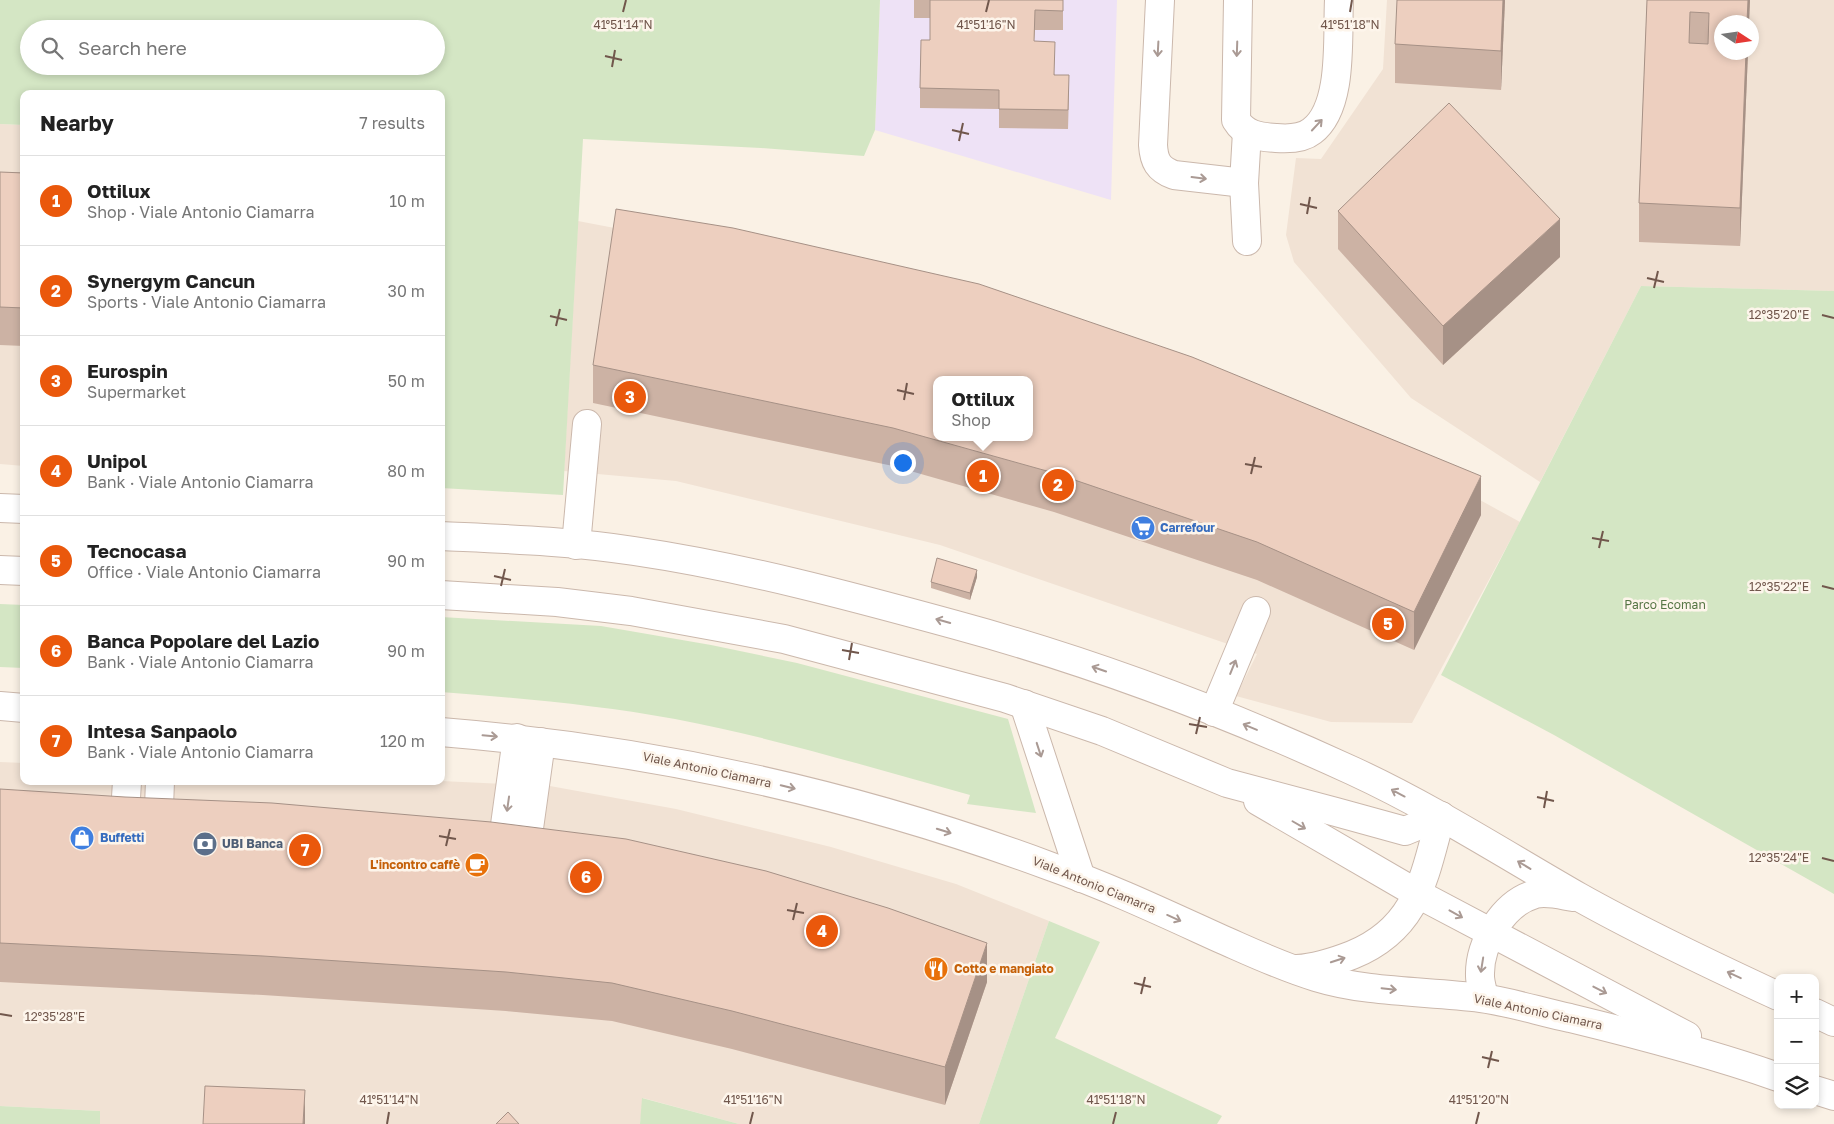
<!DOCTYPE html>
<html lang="en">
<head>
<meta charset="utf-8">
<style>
	body { margin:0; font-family:"Golos Text",sans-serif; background:#f2f2f2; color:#222 }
	.controls { position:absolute; right:15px; bottom:15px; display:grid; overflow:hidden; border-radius:10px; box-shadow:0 2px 8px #0003 }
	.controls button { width:45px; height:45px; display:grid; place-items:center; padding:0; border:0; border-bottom:1px solid #e0e0e0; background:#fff; color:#222; font:25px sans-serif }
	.compass { position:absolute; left:1714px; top:15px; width:45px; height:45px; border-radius:50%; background:#fff; box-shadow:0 2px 8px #0003; rotate:102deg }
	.you { position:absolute; left:902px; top:462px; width:18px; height:18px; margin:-12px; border:4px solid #fff; border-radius:50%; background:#1a73e8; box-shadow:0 0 0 8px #1a73e833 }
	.badge { display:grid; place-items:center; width:32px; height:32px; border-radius:50%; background:#ea580c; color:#fff; font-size:16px; font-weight:700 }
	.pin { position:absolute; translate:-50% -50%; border:2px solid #fff; box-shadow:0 1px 5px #0006 }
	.popup { position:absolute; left:933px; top:376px; width:100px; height:65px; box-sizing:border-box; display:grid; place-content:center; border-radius:10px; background:#fff; filter:drop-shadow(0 1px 4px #0005); font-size:16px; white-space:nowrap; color:#767676 }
	.popup b { font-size:19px; color:#222 }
	.popup::after { content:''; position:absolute; left:50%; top:100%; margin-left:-10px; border:10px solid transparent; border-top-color:#fff }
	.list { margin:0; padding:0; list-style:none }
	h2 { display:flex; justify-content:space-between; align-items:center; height:65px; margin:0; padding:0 20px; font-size:21px }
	h2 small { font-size:16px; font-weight:400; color:#767676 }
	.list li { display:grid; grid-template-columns:32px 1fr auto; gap:15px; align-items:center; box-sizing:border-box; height:90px; padding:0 20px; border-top:1px solid #e0e0e0 }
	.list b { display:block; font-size:19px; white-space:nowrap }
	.list p { margin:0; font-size:16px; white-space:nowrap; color:#767676 }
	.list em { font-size:16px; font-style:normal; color:#767676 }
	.icon { flex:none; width:28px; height:28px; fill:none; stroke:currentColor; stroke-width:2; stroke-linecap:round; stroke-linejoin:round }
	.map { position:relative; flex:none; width:1834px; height:1124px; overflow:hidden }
	.search { position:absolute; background:#fff; box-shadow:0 2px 8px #0003; left:20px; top:20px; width:425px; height:55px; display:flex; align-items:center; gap:12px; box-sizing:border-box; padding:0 18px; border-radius:28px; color:#767676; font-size:19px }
	.panel { position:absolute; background:#fff; box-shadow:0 2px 8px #0003; left:20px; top:90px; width:425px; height:695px; border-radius:10px }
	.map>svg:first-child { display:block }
</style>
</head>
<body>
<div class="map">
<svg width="1834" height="1124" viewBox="0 0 1834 1124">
	<rect width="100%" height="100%" fill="#faf1e5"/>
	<!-- residential -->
	<g fill="#f1e2d4" fill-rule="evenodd">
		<path d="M1387,0H1834V291L1641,286L1540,482L1411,398L1294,262L1286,235L1296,158L1321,159L1383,69ZM1722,22H1752V52H1722Z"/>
		<polygon points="0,124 24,125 24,466 0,464"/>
		<path d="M578,221L1006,303L1318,411L1520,522L1412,723L1331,722L1236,696L1257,654L940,545L676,481L564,471ZM937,380H1029V437H937Z"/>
		<polygon points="0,762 24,763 24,781 441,781 550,786 676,809 831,847 956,884 1049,921 979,1124 739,1124 643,1098 640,1124 100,1124 100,1111 0,1106"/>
	</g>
	<!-- education -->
	<polygon fill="#eee2f6" points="880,0 1117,0 1111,200 875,130"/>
	<!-- green -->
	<g fill="#d4e6c4" fill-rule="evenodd">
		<path d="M0,0H880L875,130L864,156L761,148L583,139L563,495L441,488V94H24V125L0,124ZM29,29H436V66H29Z"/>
		<polygon points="1641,286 1834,291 1834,894 1554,735 1441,675"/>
		<polygon points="0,604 24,605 24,668 0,667"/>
		<path d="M441,617L601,626L711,645L797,663L1008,719L1036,813L967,804L970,795C872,768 775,738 675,719C598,705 519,698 441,692Z"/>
		<polygon points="1049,921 1100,942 1055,1038 1222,1116 1217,1124 979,1124"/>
		<polygon points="642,1098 739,1124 640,1124"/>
		<polygon points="0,1106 100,1111 100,1124 0,1124"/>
	</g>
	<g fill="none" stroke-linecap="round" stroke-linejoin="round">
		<defs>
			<g id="minor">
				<path d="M1160,0L1153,145C1154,161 1158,169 1174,175L1244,183"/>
				<path d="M1238,0L1236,120C1245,135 1259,137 1276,138C1288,139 1302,139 1312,131C1344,107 1337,36 1339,0"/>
				<polyline points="1247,132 1244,183 1247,241"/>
				<polyline points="0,508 24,509"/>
				<path d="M441,536C505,539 571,541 634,551C743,567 850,596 956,625C1092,662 1225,712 1353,771C1431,807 1504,854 1579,897C1643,933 1711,965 1778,996"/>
				<polyline points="576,545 587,424"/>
				<polyline points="0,570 24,571"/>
				<polyline points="441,595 557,602 631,611 784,639 1005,698 1102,731 1227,783 1336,812 1405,831 1441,816"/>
				<polyline points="1024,704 1081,878"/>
				<polyline points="0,706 24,708"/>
				<polyline points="1214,712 1256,611"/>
				<path d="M441,732C650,749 856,794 1052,867C1109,887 1164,913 1219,938C1251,952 1282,967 1316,977C1368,993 1427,991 1481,998C1511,1002 1541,1012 1570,1018C1640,1035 1709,1053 1778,1077"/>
				<polyline points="1258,801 1418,894 1687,1036"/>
				<polyline points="124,832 127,781"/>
				<polyline points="158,833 160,781"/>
				<polyline points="501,854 517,738"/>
				<polyline points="525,857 541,742"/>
				<path d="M1297,969C1316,968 1334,962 1352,955C1418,928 1424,877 1441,816"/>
				<path d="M1484,998C1483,991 1480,983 1480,976C1479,944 1503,903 1535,894C1547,891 1561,895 1573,897"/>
				<polyline points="1815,1013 1834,1022"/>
				<polyline points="1815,1090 1834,1096"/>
			</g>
		</defs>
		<!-- minor casing -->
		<use href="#minor" stroke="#cbb8ac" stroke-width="30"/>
		<!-- minor -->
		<use href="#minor" stroke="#fff" stroke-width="28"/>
	</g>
	<!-- wall -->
	<g fill="#ccb2a4">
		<polygon points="914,0 1063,0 1063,30 1035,30 1034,41 1055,75 1069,94 1068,129 999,128 999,109 920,108 920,88 930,40 930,18 914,18"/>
		<polygon points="1505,0 1501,90 1395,83 1395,44"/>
		<polygon points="1647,0 1750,0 1749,22 1722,52 1748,52 1740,246 1639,242 1639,203"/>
		<polygon points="0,172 24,173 24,346 0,345"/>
		<polygon points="1338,211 1560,257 1443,365 1338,249"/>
		<polygon points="593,365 1481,515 1414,650 1257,580 1054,512 893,466 593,403"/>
		<polygon points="977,577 970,600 931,588 931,582"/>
		<polygon points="0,789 987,982 945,1105 732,1049 612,1021 506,1011 263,995 0,982"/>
	</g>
	<!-- shaded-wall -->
	<g fill="#a69186">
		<polygon points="1503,0 1505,0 1501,90 1501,51"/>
		<polygon points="1748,0 1750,0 1749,22 1747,22"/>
		<polygon points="1746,52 1748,52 1740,246 1740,208"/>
		<polygon points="1560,219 1560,257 1443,365 1443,326"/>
		<polygon points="1481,476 1481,515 1414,650 1414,612"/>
		<polygon points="977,570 977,577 970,600 970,593"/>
		<polygon points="987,943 987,982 945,1105 945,1067"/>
		<polygon points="305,1090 305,1124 303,1124"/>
	</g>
	<!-- building -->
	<g fill="#edcfbf" stroke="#a69186" fill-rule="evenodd">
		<polygon points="930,0 1063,0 1063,11 1035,10 1034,41 1055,42 1054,75 1069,75 1068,110 999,109 999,90 920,88 921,40 930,40"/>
		<polygon points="1397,0 1503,0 1501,51 1395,44"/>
		<path d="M1647,0H1748L1747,22H1722V52H1746L1740,208L1639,203ZM1690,12L1709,13L1708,44L1689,43Z"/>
		<polygon points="1449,103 1560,219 1443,326 1338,211"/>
		<polygon points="0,172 24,173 24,308 0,307"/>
		<path d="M616,209L733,228L979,284L1192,357L1481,476L1414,612L1257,542L1054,473L893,428L593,365ZM937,380H1029V437H937Z"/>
		<polygon points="937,558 977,570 970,593 931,582"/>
		<polygon points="0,789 125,797 272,803 491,822 626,839 766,871 888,908 987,943 945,1067 732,1011 612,983 506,972 263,956 0,943"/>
		<polygon points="205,1086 305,1090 303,1124 203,1124"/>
		<polygon points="508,1112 519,1124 496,1124"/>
	</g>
	<!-- one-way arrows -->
	<defs><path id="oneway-shaft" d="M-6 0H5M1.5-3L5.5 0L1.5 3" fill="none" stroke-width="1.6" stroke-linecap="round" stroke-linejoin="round" transform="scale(1.25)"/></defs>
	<g stroke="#aa9a94">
		<use href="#oneway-shaft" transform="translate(1158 49) rotate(93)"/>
		<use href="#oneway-shaft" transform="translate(1237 49) rotate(92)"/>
		<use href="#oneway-shaft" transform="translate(1317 125) rotate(-47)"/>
		<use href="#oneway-shaft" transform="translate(1199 178) rotate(7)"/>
		<use href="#oneway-shaft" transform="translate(943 621) rotate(-164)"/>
		<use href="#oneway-shaft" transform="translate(1233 667) rotate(-68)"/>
		<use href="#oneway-shaft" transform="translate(1099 669) rotate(-161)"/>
		<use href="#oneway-shaft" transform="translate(1250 727) rotate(-157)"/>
		<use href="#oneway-shaft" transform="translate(490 736) rotate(5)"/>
		<use href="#oneway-shaft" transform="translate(1039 750) rotate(72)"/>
		<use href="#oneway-shaft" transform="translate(788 787) rotate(14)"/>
		<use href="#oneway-shaft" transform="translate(1398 793) rotate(-152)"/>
		<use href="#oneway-shaft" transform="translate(508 804) rotate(98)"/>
		<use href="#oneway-shaft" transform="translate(1299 825) rotate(30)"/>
		<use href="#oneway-shaft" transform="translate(944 831) rotate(17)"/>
		<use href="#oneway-shaft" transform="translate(1524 865) rotate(-149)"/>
		<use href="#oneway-shaft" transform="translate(1456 914) rotate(29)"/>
		<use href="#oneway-shaft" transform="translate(1174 918) rotate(24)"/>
		<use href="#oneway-shaft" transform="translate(1338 960) rotate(-18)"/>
		<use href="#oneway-shaft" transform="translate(1482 965) rotate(99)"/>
		<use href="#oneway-shaft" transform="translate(1734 975) rotate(-155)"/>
		<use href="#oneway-shaft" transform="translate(1389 989) rotate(6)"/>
		<use href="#oneway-shaft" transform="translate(1600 990) rotate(27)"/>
	</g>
	<!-- ticks -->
	<path fill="none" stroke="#71574c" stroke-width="2" d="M623,12L626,0M986,12L989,0M1350,12L1352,0M605,56L622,60M612,67L615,50M952,130L969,134M959,141L963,123M1300,204L1317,208M1307,214L1310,197M1647,278L1664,282M1654,288L1658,271M1822,315L1834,318M550,316L567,320M556,326L560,309M897,390L914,394M904,400L907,383M1245,464L1262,467M1251,474L1255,457M1592,538L1609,541M1599,548L1603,531M494,576L511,580M501,586L505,569M1822,586L1834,589M842,650L859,653M849,660L852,643M1189,724L1207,727M1196,734L1200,717M1537,797L1554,801M1544,808L1547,791M439,836L456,839M446,846L450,829M1822,858L1834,861M787,910L804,913M793,920L797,903M1134,983L1151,987M1141,994L1145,977M0,1014L12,1016M1482,1057L1499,1061M1488,1068L1492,1051M387,1124L389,1112M750,1124L753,1112M1113,1124L1116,1112M1476,1124L1479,1112"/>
	<!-- icons -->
	<defs>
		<symbol id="supermarket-disc" viewBox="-11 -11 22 22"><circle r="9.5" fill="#3f7fe0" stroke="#fdf5eb"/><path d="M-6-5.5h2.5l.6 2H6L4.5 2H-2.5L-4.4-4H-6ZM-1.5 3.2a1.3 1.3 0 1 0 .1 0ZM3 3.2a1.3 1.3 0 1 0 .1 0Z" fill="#fff"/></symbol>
		<symbol id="shop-disc" viewBox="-11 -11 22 22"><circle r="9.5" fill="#3f7fe0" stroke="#fdf5eb"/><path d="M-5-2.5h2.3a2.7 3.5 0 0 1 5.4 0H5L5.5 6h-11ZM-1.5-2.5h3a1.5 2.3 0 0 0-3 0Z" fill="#fff"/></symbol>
		<symbol id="bank-disc" viewBox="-11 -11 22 22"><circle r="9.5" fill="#5c6f8a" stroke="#fdf5eb"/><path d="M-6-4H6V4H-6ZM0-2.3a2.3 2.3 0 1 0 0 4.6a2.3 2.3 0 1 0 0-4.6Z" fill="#fff"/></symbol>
		<symbol id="cafe-disc" viewBox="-11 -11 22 22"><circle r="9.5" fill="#e8710a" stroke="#fdf5eb"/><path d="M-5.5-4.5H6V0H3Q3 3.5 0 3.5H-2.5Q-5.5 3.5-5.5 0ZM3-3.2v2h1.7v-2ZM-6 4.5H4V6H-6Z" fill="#fff"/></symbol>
		<symbol id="restaurant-disc" viewBox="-11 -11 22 22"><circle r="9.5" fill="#e8710a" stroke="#fdf5eb"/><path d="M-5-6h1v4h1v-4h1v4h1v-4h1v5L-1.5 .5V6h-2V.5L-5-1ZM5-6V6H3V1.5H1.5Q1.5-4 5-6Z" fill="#fff"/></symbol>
	</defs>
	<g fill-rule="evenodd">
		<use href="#supermarket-disc" x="1129" y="514" width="28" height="28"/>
		<use href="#shop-disc" x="68" y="824" width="28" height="28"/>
		<use href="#bank-disc" x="191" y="830" width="28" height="28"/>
		<use href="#cafe-disc" x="463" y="851" width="28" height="28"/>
		<use href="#restaurant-disc" x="922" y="955" width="28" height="28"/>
	</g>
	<g text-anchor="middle" stroke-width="5" stroke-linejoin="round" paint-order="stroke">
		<!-- shop labels -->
		<g font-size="12" font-weight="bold" fill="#366cbe" stroke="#fdf5eb" text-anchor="start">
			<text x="1160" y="532">Carrefour</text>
			<text x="100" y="842">Buffetti</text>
		</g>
		<!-- park labels -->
		<g font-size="12" fill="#567645" stroke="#fdf5eb">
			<text x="1665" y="609">Parco Ecoman</text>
		</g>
		<!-- street labels -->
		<g font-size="12" fill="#71574c" stroke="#fdf5eb">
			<text transform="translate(707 770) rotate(12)" y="4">Viale Antonio Ciamarra</text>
			<text transform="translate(1094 885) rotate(22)" y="4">Viale Antonio Ciamarra</text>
			<text transform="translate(1538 1012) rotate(12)" y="4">Viale Antonio Ciamarra</text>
		</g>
		<!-- service labels -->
		<g font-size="12" font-weight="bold" fill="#4e5e75" stroke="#fdf5eb" text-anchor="start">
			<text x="222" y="848">UBI Banca</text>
		</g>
		<!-- food labels -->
		<g font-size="12" font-weight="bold" fill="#c56008" stroke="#fdf5eb" text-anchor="end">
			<text x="460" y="869">L'incontro caffè</text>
			<text x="954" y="973" text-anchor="start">Cotto e mangiato</text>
		</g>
	</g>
	<g font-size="12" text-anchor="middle" fill="#71574c" stroke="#fdf5eb" stroke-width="5" stroke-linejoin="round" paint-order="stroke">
		<text x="623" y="29">41°51'14"N</text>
		<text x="986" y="29">41°51'16"N</text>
		<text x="1350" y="29">41°51'18"N</text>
		<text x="1779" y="319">12°35'20"E</text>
		<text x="1779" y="591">12°35'22"E</text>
		<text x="1779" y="862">12°35'24"E</text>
		<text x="55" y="1021">12°35'28"E</text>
		<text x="389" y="1104">41°51'14"N</text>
		<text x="753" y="1104">41°51'16"N</text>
		<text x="1116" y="1104">41°51'18"N</text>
		<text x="1479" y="1104">41°51'20"N</text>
	</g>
</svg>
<div class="controls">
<button>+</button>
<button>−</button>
<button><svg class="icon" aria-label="layers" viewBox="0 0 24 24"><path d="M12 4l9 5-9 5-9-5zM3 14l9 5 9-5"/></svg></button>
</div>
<svg class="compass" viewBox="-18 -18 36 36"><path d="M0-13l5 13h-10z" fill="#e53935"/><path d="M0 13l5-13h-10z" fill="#767676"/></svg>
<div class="you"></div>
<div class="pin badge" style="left:983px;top:476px">1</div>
<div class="popup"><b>Ottilux</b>Shop</div>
<div class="pin badge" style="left:1058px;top:485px">2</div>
<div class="pin badge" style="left:630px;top:397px">3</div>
<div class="pin badge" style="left:822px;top:931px">4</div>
<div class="pin badge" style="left:1388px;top:624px">5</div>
<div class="pin badge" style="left:586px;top:877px">6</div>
<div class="pin badge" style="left:305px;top:850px">7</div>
<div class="search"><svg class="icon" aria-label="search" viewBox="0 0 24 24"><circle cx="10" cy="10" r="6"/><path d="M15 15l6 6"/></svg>Search here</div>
<section class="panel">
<h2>Nearby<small>7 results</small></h2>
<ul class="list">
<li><span class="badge">1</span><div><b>Ottilux</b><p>Shop · Viale Antonio Ciamarra</p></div><em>10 m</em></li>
<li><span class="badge">2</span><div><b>Synergym Cancun</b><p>Sports · Viale Antonio Ciamarra</p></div><em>30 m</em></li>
<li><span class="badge">3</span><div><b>Eurospin</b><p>Supermarket</p></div><em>50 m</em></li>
<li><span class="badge">4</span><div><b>Unipol</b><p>Bank · Viale Antonio Ciamarra</p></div><em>80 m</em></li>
<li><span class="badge">5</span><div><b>Tecnocasa</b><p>Office · Viale Antonio Ciamarra</p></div><em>90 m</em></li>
<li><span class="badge">6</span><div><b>Banca Popolare del Lazio</b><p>Bank · Viale Antonio Ciamarra</p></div><em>90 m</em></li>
<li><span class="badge">7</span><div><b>Intesa Sanpaolo</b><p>Bank · Viale Antonio Ciamarra</p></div><em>120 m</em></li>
</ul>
</section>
</div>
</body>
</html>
